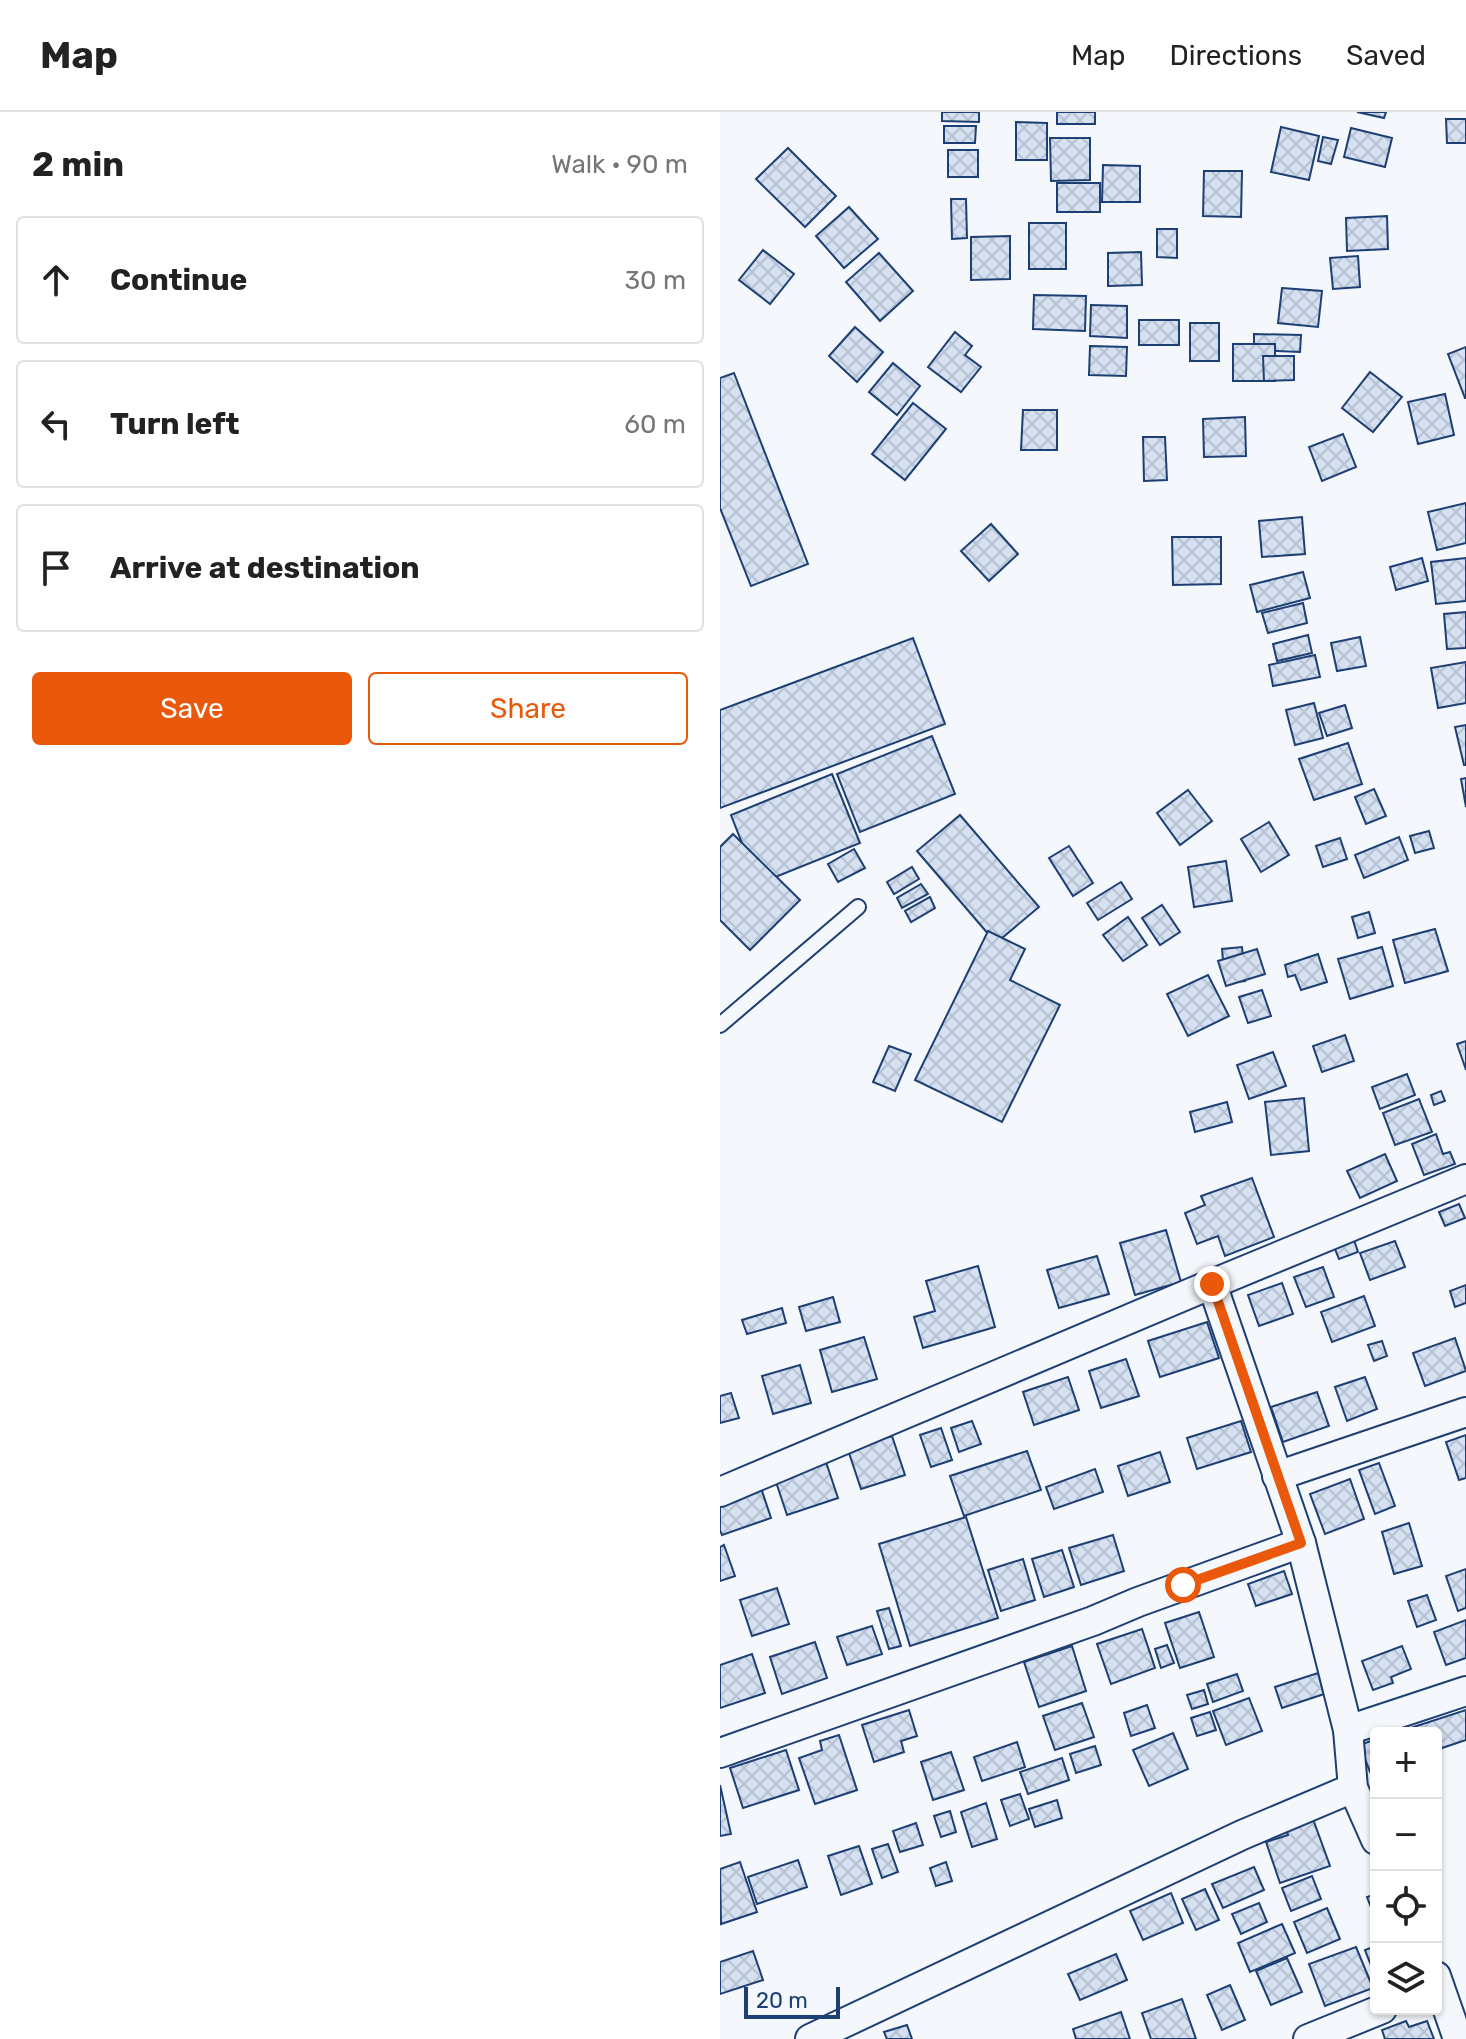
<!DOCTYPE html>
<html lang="en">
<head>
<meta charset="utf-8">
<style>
	body { margin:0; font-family:Rubik,sans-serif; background:#f6f6f6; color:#222 }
	.controls { position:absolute; right:24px; bottom:24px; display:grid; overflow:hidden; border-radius:8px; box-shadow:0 2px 6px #0004 }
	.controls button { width:72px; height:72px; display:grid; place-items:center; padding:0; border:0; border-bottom:2px solid #e0e0e0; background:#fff; color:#222; font:40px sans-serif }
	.scale { position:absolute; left:24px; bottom:20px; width:96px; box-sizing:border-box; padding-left:8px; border:4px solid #1d3f73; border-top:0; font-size:22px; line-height:28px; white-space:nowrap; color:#1d3f73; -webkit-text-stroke:6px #f4f7fb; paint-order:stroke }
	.stop { position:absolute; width:24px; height:24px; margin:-18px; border:6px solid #ea580c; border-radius:50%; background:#fff }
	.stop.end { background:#ea580c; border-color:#fff; box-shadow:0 2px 8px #0008 }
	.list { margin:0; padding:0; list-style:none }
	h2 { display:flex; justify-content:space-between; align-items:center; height:104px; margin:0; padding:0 32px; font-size:34px }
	h2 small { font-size:26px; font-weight:400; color:#767676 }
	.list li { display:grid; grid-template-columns:52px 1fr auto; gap:24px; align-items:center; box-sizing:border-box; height:128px; margin:0 16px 16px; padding:0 16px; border:2px solid #e0e0e0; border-radius:8px }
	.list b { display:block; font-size:30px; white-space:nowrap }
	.list em { font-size:26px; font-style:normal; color:#767676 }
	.actions { display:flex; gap:16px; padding:24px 32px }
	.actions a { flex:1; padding:18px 0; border:2px solid #ea580c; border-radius:8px; text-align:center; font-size:28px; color:#ea580c }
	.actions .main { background:#ea580c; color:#fff }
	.icon { flex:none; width:44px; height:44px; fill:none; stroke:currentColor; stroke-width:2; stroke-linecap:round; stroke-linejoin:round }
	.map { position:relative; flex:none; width:746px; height:1927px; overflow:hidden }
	header { display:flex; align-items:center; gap:48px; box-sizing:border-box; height:112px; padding:0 40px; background:#fff; border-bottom:2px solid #e0e0e0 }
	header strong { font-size:38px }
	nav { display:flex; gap:44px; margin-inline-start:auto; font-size:28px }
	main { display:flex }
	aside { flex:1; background:#fff }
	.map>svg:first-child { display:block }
</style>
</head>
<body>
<header>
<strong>Map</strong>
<nav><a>Map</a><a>Directions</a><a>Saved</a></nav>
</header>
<main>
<aside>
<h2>2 min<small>Walk · 90 m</small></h2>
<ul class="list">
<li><svg class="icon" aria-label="ahead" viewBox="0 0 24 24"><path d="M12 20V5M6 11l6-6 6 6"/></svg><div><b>Continue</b></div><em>30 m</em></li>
<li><svg class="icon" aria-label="left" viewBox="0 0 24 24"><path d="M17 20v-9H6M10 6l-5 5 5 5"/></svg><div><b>Turn left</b></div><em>60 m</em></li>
<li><svg class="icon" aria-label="arrive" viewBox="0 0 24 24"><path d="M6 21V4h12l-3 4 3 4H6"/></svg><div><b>Arrive at destination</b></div></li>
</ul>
<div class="actions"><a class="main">Save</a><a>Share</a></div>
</aside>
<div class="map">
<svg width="746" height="1927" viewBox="0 0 746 1927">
	<defs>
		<pattern id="building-cross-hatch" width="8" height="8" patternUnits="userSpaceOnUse" patternTransform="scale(2)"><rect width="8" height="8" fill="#d5e0f0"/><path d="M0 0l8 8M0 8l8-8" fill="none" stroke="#b6c1d1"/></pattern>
	</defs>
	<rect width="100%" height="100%" fill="#f4f7fb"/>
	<!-- building -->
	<g fill="url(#building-cross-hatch)" stroke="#1d3f73" stroke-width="2">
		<polygon points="222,0 259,0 259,10 222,9"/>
		<rect x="337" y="0" width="38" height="12"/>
		<polygon points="637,0 666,0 664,6"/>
		<polygon points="726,7 746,7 746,31 727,31"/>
		<polygon points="296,10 327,11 327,48 296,48"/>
		<polygon points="224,14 256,14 255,31 224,31"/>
		<polygon points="561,15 599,24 589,68 551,60"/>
		<polygon points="631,16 672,26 665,55 624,45"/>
		<polygon points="603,25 618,28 611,52 598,49"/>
		<polygon points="330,26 370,26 370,68 331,69"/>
		<polygon points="68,36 116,84 85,115 36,67"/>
		<rect x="228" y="38" width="30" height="27"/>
		<polygon points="383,53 420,54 420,90 382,90"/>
		<polygon points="484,59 522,59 521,105 483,104"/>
		<rect x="337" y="71" width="43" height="29"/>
		<polygon points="231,87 246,87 247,126 232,127"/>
		<polygon points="129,95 158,127 124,156 96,124"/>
		<polygon points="667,104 668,137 627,139 626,106"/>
		<rect x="309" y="111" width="37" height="46"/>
		<polygon points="437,117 457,117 457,146 437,145"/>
		<polygon points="290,124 290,167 251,168 251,125"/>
		<polygon points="43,138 74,162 50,192 19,168"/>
		<polygon points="421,140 422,173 388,174 388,141"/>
		<polygon points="159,141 193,179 160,209 126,170"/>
		<polygon points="638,144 640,175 613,177 610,146"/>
		<polygon points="562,176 602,179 598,215 558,211"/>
		<polygon points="314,183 366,184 365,219 313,217"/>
		<polygon points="371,193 407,194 407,226 370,224"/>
		<rect x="419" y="208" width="40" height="25"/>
		<rect x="470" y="211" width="29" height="38"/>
		<polygon points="135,215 163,240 137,270 109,244"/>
		<polygon points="235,220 252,234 245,243 261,255 241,280 208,255"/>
		<polygon points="534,222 581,223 580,240 534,238"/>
		<rect x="513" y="232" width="42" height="37"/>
		<polygon points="370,234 407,235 406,264 369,263"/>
		<polygon points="746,235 746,286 745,286 728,242"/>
		<polygon points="543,244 574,244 574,268 544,269"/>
		<polygon points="173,251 200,274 177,303 149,280"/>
		<polygon points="650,260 682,285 653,320 622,296"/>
		<polygon points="14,261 88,452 31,474 0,396 0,266"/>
		<polygon points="725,282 734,323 698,332 688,290"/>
		<polygon points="193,291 226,317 185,368 152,342"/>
		<polygon points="303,298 337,298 337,338 301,338"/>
		<polygon points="525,305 526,344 484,345 483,307"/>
		<polygon points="623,322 636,355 602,369 589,335"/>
		<polygon points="423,325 445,325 447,368 424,369"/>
		<polygon points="746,391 746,431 717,438 708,400"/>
		<polygon points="582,405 585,442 542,445 539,409"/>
		<polygon points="271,412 298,442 269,469 241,439"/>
		<polygon points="452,425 501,425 501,472 453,473"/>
		<polygon points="702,446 708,469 676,478 670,455"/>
		<polygon points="746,446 746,489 716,492 711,450"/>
		<polygon points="583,460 590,486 537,500 530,473"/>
		<polygon points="583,491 587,511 548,521 542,501"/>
		<polygon points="746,500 746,536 727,537 724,502"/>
		<polygon points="588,523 592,541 557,549 553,532"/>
		<polygon points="640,525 646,554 617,559 611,531"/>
		<polygon points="193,526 225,612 0,696 0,598"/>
		<polygon points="595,543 600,565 553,574 549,553"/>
		<polygon points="746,550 746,591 718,596 711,556"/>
		<polygon points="594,591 603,626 575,633 566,598"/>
		<polygon points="625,593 632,616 607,624 599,601"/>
		<polygon points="746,613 746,653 744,653 735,615"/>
		<polygon points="212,624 235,682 140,720 117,662"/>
		<polygon points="628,631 642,672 594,688 579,647"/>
		<polygon points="112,662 140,731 38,772 11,703"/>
		<polygon points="746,666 746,695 741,667"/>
		<polygon points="654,677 666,704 646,712 635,685"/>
		<polygon points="468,678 492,709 460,733 437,701"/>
		<polygon points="240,703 319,795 276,831 197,739"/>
		<polygon points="549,710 569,743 541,760 521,727"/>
		<polygon points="709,719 714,736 695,741 690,724"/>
		<polygon points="13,722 80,788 30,838 0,808 0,735"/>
		<polygon points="679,725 688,748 644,766 635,743"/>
		<polygon points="620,726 627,747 603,755 596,734"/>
		<polygon points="349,734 373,771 353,784 329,746"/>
		<polygon points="134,737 145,756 118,770 108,752"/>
		<polygon points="506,749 512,789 474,795 468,755"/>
		<polygon points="192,755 199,767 174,782 167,770"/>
		<polygon points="401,770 412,787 378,808 367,791"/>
		<polygon points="201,772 208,782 182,796 177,786"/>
		<polygon points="210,785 215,796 191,810 185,799"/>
		<polygon points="442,793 460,820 440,833 422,806"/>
		<polygon points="649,800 655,821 638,826 632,805"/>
		<polygon points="408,805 427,833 403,849 383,823"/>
		<polygon points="715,817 728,859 685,871 673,828"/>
		<polygon points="268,819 305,837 290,868 340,893 282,1010 195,968"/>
		<polygon points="522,835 525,869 505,871 502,837"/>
		<polygon points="662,835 673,874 630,887 618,847"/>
		<polygon points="537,837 545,862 506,874 498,849"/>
		<polygon points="598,842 607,870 581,878 575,863 568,865 565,853"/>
		<polygon points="488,863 509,904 468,924 447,882"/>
		<polygon points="542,878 551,904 528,911 519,885"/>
		<polygon points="625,923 634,949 602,960 593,934"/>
		<polygon points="746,929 746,958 737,932"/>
		<polygon points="169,934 191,942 175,979 153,970"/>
		<polygon points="553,940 566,974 529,987 517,953"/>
		<polygon points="687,962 695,983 660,997 652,975"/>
		<polygon points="721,979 725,989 714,993 711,983"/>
		<polygon points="584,986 589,1039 551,1043 545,990"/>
		<polygon points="699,987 712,1020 675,1033 663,1001"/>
		<polygon points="507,990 512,1010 475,1020 470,1000"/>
		<polygon points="716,1022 723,1042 730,1040 735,1052 704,1063 692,1032"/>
		<polygon points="665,1042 677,1069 640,1086 627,1059"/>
		<polygon points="532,1066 554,1125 505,1144 498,1124 477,1132 465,1101 485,1093 481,1084"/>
		<polygon points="739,1092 745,1106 725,1114 719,1100"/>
		<polygon points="446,1118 461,1170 415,1183 400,1131"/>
		<polygon points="633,1125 638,1140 619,1147 613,1132"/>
		<polygon points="675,1129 685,1155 650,1168 640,1141"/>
		<polygon points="377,1144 389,1182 339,1196 327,1158"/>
		<polygon points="258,1154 275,1215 203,1236 194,1205 215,1199 206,1169"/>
		<polygon points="603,1155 614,1185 586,1195 574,1165"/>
		<polygon points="562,1171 573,1202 539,1214 528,1183"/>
		<polygon points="746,1173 746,1191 735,1195 730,1179"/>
		<polygon points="644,1184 655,1214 612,1230 601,1200"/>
		<polygon points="113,1185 120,1210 86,1219 79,1195"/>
		<polygon points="62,1196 66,1211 27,1222 22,1208"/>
		<polygon points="487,1210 499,1246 440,1265 428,1229"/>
		<polygon points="144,1225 157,1267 112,1280 100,1238"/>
		<polygon points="735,1226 746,1259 705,1274 693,1241"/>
		<polygon points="662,1229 667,1244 654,1249 648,1233"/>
		<polygon points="406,1247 419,1284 381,1296 369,1259"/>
		<polygon points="80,1253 91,1291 53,1302 42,1264"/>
		<polygon points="348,1265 359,1298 314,1313 303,1280"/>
		<polygon points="645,1265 657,1297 627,1309 615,1275"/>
		<polygon points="597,1280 609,1314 563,1330 551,1295"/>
		<polygon points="11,1281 19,1306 0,1311 0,1284"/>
		<polygon points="252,1309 261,1332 239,1340 231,1316"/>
		<polygon points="521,1309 531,1340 477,1357 467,1326"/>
		<polygon points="221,1316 232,1348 211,1355 200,1323"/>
		<polygon points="746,1323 746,1366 739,1368 726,1330"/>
		<polygon points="172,1324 185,1363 141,1377 128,1338"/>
		<polygon points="307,1339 321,1378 244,1404 230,1364"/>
		<polygon points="440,1340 450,1370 408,1384 398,1354"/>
		<polygon points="105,1347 118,1386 67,1403 54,1364"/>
		<polygon points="659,1351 675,1394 655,1402 639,1358"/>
		<polygon points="375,1357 383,1380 334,1397 326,1375"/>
		<polygon points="38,1367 51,1406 2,1423 0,1418 0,1380"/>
		<polygon points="630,1367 644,1407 605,1422 590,1382"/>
		<polygon points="246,1405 278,1506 190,1534 159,1432"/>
		<polygon points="689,1411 702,1454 674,1462 662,1420"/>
		<polygon points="393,1423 404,1459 361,1473 349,1436"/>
		<polygon points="4,1433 15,1464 0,1469 0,1435"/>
		<polygon points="342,1438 354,1475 324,1485 312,1447"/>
		<polygon points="303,1447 315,1488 281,1499 268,1458"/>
		<polygon points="746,1457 746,1496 738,1499 726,1464"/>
		<polygon points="564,1459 572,1482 536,1494 528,1472"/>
		<polygon points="57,1476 69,1512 32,1524 20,1488"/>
		<polygon points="707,1483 716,1508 697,1515 688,1489"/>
		<polygon points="169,1496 181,1534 169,1537 157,1499"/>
		<polygon points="479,1500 494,1545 460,1556 445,1511"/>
		<polygon points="746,1508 746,1546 726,1553 714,1520"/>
		<polygon points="152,1514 162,1542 127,1553 117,1525"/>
		<polygon points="422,1517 435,1556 391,1572 377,1532"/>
		<polygon points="95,1530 107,1566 62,1582 50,1545"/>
		<polygon points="447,1533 454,1551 441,1556 435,1537"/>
		<polygon points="352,1534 366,1579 319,1595 304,1550"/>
		<polygon points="682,1534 691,1557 671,1565 673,1571 653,1578 642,1549"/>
		<polygon points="32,1542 45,1581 0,1596 0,1553"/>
		<polygon points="598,1561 604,1582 562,1596 555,1575"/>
		<polygon points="517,1562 523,1579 493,1590 487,1572"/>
		<polygon points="484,1578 488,1592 472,1597 467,1583"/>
		<polygon points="529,1586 542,1619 506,1633 493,1599"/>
		<polygon points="362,1591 374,1625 335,1638 323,1604"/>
		<polygon points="427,1593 435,1616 411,1624 404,1601"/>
		<polygon points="189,1598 197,1624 181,1629 184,1640 154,1650 142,1613"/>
		<polygon points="746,1598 746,1628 716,1638 716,1621 675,1621"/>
		<polygon points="490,1600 496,1618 477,1624 471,1606"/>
		<polygon points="453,1621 468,1657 429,1674 413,1638"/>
		<polygon points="119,1623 137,1678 95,1692 79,1646 102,1638 100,1629"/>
		<polygon points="656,1627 656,1658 650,1660 640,1633"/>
		<polygon points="297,1630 305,1655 262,1669 254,1645"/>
		<polygon points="375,1634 381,1653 356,1661 350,1642"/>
		<polygon points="66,1638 79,1678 23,1696 10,1656"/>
		<polygon points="231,1640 244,1678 213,1688 201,1650"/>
		<polygon points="342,1646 349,1668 308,1682 300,1660"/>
		<polygon points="0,1673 11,1722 0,1724"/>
		<polygon points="300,1682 309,1707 290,1714 281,1688"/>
		<polygon points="337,1688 342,1706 315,1715 309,1697"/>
		<polygon points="266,1691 277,1727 252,1735 241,1700"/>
		<polygon points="230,1699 236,1720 221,1725 214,1704"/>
		<polygon points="593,1707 610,1754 560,1771 546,1730 568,1723 566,1717"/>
		<polygon points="196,1711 203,1733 180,1740 173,1719"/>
		<polygon points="168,1732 178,1760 162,1766 152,1737"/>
		<polygon points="139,1734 152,1772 121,1783 108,1744"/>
		<polygon points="78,1748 87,1775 37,1792 28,1765"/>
		<polygon points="20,1750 37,1800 1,1812 0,1757"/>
		<polygon points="226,1750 232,1769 216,1774 210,1756"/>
		<polygon points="534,1755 544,1778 503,1796 492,1772"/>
		<polygon points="592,1764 601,1787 571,1799 562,1776"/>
		<polygon points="485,1777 499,1808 476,1818 462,1787"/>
		<polygon points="451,1781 463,1811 423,1828 410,1799"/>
		<polygon points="656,1782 656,1808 647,1785"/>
		<polygon points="539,1791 547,1810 521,1822 512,1802"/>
		<polygon points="607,1796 620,1827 587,1841 574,1810"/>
		<polygon points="562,1812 575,1841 530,1860 518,1831"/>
		<polygon points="656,1834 656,1866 645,1838"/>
		<polygon points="636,1835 653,1876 605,1894 589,1852"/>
		<polygon points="33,1839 43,1868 0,1882 0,1850"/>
		<polygon points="396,1842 407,1868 360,1888 348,1862"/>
		<polygon points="567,1846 582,1880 551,1893 536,1859"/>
		<polygon points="510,1873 525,1908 502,1918 487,1883"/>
		<polygon points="462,1887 476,1927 431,1927 422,1901"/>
		<polygon points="401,1900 410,1927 356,1927 353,1917"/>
		<polygon points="686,1909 689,1915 707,1909 714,1927 665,1927 662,1918"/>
		<polygon points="187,1913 192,1927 167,1927 164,1920"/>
	</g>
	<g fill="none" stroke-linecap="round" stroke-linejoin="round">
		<defs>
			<polyline id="service" points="0,913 138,795"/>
			<g id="minor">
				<polyline points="492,1172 581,1431 628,1618 633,1676 656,1728"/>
				<polyline points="557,1364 746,1300"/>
				<polyline points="0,1380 492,1172 746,1067"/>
				<polyline points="628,1618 746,1579"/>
				<polyline points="0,1641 373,1509 418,1490 581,1431"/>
				<polyline points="716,1864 738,1927"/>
				<polyline points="90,1927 522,1723 633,1676"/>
				<polyline points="588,1927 662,1897"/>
			</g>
		</defs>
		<!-- service casing -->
		<use href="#service" stroke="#1d3f73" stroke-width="18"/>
		<!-- minor casing -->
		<use href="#minor" stroke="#1d3f73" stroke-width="32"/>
		<!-- service -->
		<use href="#service" stroke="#f4f7fb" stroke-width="14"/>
		<!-- minor -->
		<use href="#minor" stroke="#f4f7fb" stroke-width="28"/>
	</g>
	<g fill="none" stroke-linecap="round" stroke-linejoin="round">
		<!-- route -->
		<polyline stroke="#ea580c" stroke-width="10" points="463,1473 581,1431 492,1172"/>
	</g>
</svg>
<div class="controls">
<button>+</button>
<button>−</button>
<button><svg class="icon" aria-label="locate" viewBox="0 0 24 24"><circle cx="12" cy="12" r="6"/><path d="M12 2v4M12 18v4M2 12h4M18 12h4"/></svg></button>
<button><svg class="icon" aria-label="layers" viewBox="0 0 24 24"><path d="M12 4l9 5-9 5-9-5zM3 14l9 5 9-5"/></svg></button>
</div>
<div class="scale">20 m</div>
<div class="stop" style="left:463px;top:1473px"></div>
<div class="stop end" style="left:492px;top:1172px"></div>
</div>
</main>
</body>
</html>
